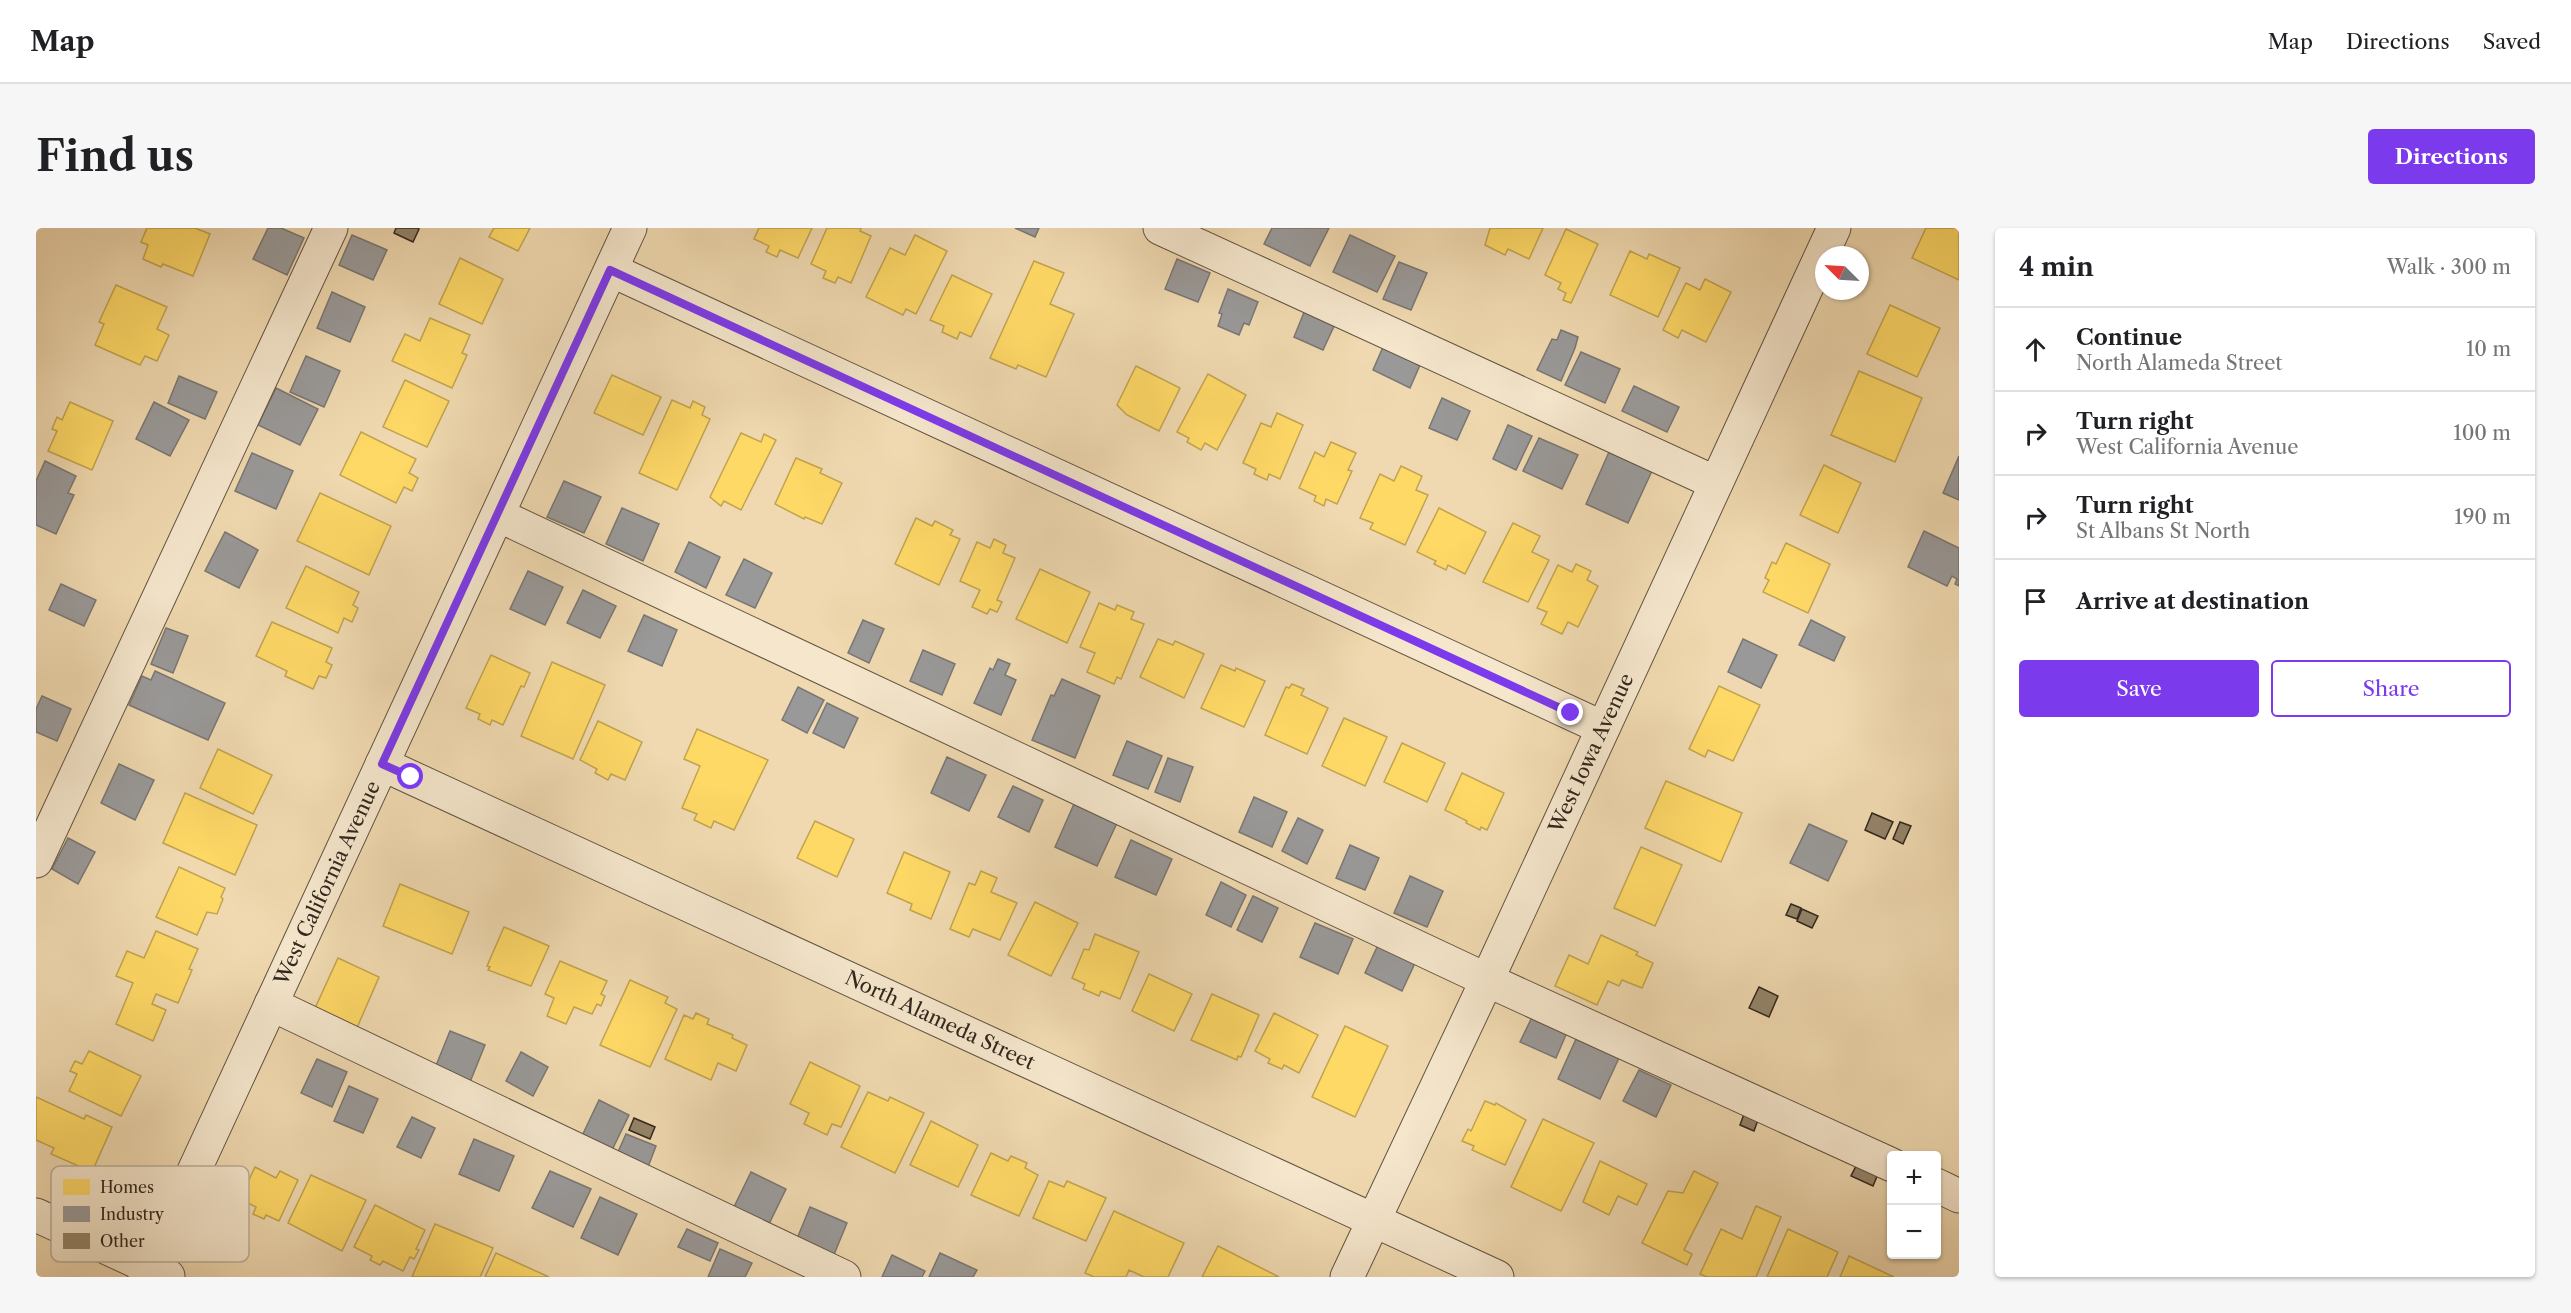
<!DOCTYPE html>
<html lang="en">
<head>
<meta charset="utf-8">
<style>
	body { margin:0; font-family:"Libre Caslon Text",serif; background:#f6f6f6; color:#202124 }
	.controls { position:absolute; right:18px; bottom:18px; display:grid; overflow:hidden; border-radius:6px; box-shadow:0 2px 4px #0004 }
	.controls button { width:54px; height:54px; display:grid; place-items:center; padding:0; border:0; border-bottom:2px solid #e0e0e0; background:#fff; color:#202124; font:30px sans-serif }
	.compass { position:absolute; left:1779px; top:18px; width:54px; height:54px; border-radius:50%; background:#fff; box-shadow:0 2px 4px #0004; rotate:294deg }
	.stop { position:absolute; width:18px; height:18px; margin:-14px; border:4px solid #7c3aed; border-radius:50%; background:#fff }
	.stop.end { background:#7c3aed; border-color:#fff; box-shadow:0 2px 6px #0008 }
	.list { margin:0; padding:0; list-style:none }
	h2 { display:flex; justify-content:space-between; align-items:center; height:78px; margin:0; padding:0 24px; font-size:26px }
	h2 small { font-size:20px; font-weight:400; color:#757577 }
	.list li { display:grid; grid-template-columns:39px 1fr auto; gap:18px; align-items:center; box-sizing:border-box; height:84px; padding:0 24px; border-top:2px solid #e0e0e0 }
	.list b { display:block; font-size:22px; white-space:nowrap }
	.list p { margin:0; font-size:20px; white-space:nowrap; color:#757577 }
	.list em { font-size:20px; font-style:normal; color:#757577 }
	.actions { display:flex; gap:12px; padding:18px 24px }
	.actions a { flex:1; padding:14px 0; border:2px solid #7c3aed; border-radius:6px; text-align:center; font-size:21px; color:#7c3aed }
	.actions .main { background:#7c3aed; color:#fff }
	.icon { flex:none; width:33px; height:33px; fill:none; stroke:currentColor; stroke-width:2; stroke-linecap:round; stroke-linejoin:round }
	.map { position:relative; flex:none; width:1923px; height:1049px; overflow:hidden; border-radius:6px }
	header { display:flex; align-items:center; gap:36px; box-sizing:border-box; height:84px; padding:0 30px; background:#fff; border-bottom:2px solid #e0e0e0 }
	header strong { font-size:28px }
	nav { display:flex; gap:33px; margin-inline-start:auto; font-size:21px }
	.intro { display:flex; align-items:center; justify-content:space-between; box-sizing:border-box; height:144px; padding:0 36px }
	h1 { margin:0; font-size:42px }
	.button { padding:15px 27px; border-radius:6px; background:#7c3aed; color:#fff; font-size:21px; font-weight:700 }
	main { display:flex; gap:36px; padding:0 36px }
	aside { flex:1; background:#fff; border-radius:6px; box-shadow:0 2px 4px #0004 }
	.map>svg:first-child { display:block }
</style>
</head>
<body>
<header>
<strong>Map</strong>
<nav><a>Map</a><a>Directions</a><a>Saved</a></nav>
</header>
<div class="intro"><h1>Find us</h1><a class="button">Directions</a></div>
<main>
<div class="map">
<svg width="1923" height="1049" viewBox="0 0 1923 1049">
	<rect width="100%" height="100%" fill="#f0d9b0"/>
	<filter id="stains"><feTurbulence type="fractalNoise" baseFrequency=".00333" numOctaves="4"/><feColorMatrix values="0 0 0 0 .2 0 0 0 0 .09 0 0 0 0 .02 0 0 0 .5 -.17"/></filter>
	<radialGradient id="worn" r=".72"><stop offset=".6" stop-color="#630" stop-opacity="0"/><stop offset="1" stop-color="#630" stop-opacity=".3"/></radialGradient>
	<!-- homes -->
	<g fill="#ffd966" stroke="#c1a450" stroke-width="1.5">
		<polygon points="111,0 159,0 174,6 157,48 127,36 125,39 107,31 112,17 105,14"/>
		<polygon points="458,0 494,0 482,23 453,9"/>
		<polygon points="723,0 776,0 762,30 744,22 741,29 730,24 733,18 718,11"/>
		<polygon points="791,0 825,0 824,3 835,8 815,55 802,49 799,55 787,50 790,43 775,36"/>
		<polygon points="1454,0 1507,0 1493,31 1472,21 1469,27 1449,17"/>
		<polygon points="1890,0 1923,0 1923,52 1876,30"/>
		<polygon points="1530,1 1562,16 1535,75 1527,72 1530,65 1522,61 1525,55 1509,47"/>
		<polygon points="879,7 911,23 880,86 870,81 867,87 830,69 854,20 869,27"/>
		<polygon points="1594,23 1611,31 1613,26 1644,40 1622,89 1574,67"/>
		<polygon points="424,30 467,51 446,96 403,76"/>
		<polygon points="998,33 1028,45 1014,76 1038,86 1010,149 982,137 980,141 954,130"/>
		<polygon points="916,47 956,66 935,109 924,104 921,111 906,104 908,98 894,92"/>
		<polygon points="1669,51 1695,64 1670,114 1646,102 1642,110 1627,102 1650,55 1664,62"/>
		<polygon points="80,57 131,79 121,101 133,107 121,133 109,128 104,137 59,117 68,96 63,94"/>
		<polygon points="1854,77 1904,100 1881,149 1831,126"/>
		<polygon points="394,90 434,107 426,125 431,127 416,160 356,133 369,106 384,113"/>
		<polygon points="1100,138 1144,160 1123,203 1091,187 1081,177"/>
		<polygon points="1823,143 1886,170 1859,234 1795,207"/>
		<polygon points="1172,146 1210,167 1181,222 1169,215 1165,222 1151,214 1153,210 1141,204"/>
		<polygon points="576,147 625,169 607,207 558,185"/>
		<polygon points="369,152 413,173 391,219 347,199"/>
		<polygon points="636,172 654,180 657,173 669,179 666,187 674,191 641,262 603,245"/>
		<polygon points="34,174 77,193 56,242 12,223 21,203 16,201 21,189 26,192"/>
		<polygon points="1241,185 1267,197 1244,251 1233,246 1231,252 1218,246 1220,241 1207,235 1225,195 1235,199"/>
		<polygon points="325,204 380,231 373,245 382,250 376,263 368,259 360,275 304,247"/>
		<polygon points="705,205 725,214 728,206 740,212 705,282 688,273 685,278 674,269"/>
		<polygon points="1295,214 1320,225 1312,242 1316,243 1301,276 1290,271 1288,278 1278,273 1280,268 1263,260 1279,224 1288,229"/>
		<polygon points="760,230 786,241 784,245 806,255 786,296 769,289 768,291 739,276"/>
		<polygon points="1788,237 1825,255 1802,305 1764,287"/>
		<polygon points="1365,238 1386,248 1380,262 1392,267 1369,317 1334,301 1337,295 1324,290 1344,246 1358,253"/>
		<polygon points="284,265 355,298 333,347 261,313"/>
		<polygon points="1403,280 1450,304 1429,346 1412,337 1410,342 1398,336 1400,333 1381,324"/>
		<polygon points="880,290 896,298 899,293 917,302 914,307 924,311 903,357 859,336"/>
		<polygon points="1477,295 1504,308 1496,324 1513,332 1492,374 1447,354"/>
		<polygon points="958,311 970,317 967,325 979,330 961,372 966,374 961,384 954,381 951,386 936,379 944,362 924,353 941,314 954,320"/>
		<polygon points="1750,315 1794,336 1772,385 1727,364 1733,352 1729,350 1736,334 1740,336"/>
		<polygon points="1540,336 1555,343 1551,352 1562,358 1542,399 1532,394 1526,406 1505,396 1511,384 1501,380 1522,337 1536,344"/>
		<polygon points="270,338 323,364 317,377 322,380 316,394 308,390 302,405 250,380"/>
		<polygon points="1004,341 1054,364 1031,415 980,391"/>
		<polygon points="1063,375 1079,382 1081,377 1098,384 1095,391 1108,396 1085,451 1081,449 1078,456 1051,444 1059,425 1044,419"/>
		<polygon points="236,394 296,420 290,434 296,437 290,450 283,448 277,461 249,448 251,443 220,428"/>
		<polygon points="1122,411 1137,417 1139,413 1168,426 1148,470 1104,449"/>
		<polygon points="455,427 494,445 488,459 485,458 467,497 456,492 454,497 442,491 444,486 430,480"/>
		<polygon points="516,434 569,457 537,531 485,508"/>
		<polygon points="1185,437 1199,443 1200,440 1229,453 1208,499 1165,480"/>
		<polygon points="1256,456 1268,461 1265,467 1292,480 1271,526 1229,507 1250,459 1253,460"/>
		<polygon points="1683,458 1724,477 1697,533 1672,522 1669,529 1653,521"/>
		<polygon points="1308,490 1351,509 1329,558 1286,538"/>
		<polygon points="562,493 606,514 589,552 575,546 572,552 559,545 561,541 544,532"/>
		<polygon points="661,501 732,532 698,602 678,593 675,600 658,592 661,586 646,580 664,538 648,531"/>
		<polygon points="1366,515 1409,535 1391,574 1348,554"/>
		<polygon points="182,521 236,547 217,586 164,560"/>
		<polygon points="1426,545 1468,565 1451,602 1445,599 1444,602 1430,595 1431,593 1409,582"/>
		<polygon points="1630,553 1706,585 1685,634 1609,600"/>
		<polygon points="149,565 221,597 199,647 127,615"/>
		<polygon points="779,593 818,611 801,649 761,630"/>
		<polygon points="1605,619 1646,637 1619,698 1578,680"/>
		<polygon points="868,624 914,644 895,691 874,682 876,676 851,665"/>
		<polygon points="143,639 189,660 185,669 187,671 181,686 171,684 161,707 120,689"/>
		<polygon points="945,643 961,650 955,664 981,675 964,712 937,701 933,709 914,701 933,655 939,657"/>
		<polygon points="364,656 433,684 416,726 347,698"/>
		<polygon points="999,674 1042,695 1015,748 972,727"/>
		<polygon points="468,699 513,718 495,758 452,742 454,739 451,738"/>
		<polygon points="120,703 162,721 153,741 156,742 142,775 120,766 116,776 130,782 117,813 80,796 97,755 80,748 91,723 108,730"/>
		<polygon points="1059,706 1103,724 1084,771 1065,763 1063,768 1047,761 1049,756 1036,750 1048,721 1053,722"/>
		<polygon points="1565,707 1602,724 1600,727 1617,735 1606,760 1586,752 1583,758 1572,753 1561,777 1519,758 1533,727 1552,736"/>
		<polygon points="302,730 343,749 317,809 275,789"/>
		<polygon points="524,733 571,753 565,766 569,768 565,778 561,776 556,786 538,779 530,796 511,788 518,770 509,766"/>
		<polygon points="1113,746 1156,766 1138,803 1096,783"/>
		<polygon points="594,752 632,769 629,775 641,781 614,839 564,817"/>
		<polygon points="1176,766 1223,787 1205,829 1202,828 1201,832 1155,812"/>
		<polygon points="660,785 673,791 671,796 697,807 696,810 711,817 700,843 682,835 675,852 629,831 648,787 657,791"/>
		<polygon points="1238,785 1282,807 1263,845 1248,837 1246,841 1232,835 1234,831 1219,823"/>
		<polygon points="1309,798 1352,818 1319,889 1276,869"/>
		<polygon points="53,823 105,848 85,888 33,863 41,846 34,843 39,833 46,836"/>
		<polygon points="774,834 824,858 805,899 796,896 791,907 768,896 773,885 754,876"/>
		<polygon points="832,864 852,873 854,869 888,885 859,945 805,919"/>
		<polygon points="0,869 48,891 50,887 76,899 56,944 15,926 18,920 0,912"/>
		<polygon points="1449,873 1459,877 1460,875 1490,892 1469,937 1436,922 1438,918 1426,913 1432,901 1435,903"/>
		<polygon points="1507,891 1558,915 1525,983 1475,959"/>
		<polygon points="895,893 942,917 922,959 874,937"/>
		<polygon points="955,925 972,933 975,928 991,935 989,940 1002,947 983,988 935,967"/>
		<polygon points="1564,933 1611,956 1601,977 1582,968 1573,987 1547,974"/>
		<polygon points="219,939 240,950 244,943 262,952 243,993 230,987 228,991 217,986 220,979 204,971"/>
		<polygon points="1658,943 1682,955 1648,1022 1656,1026 1651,1037 1606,1015 1632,963 1647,965"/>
		<polygon points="275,947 330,972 306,1023 252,995"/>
		<polygon points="1013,953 1028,959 1031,953 1070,970 1050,1013 997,990"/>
		<polygon points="339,977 389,1002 380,1021 383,1022 378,1031 374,1029 367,1043 347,1033 344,1037 334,1032 336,1028 318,1019"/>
		<polygon points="1720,978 1745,989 1720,1049 1671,1049 1664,1046 1685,1001 1706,1011"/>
		<polygon points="1078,983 1148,1015 1132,1049 1108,1049 1093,1042 1090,1049 1058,1049 1049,1045"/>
		<polygon points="399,996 457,1020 444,1049 376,1049"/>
		<polygon points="1752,1001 1802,1024 1791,1049 1731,1049"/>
		<polygon points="1182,1018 1243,1049 1166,1049"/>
		<polygon points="460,1025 513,1049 449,1049"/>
		<polygon points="1813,1028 1858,1049 1804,1049"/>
	</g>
	<!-- industry -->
	<g fill="#999" stroke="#7a7774" stroke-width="1.5">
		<polygon points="232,0 245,0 268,10 251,47 217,31"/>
		<polygon points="979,0 1003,0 999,9"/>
		<polygon points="1236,0 1293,0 1274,38 1228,16"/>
		<polygon points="316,7 351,22 337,52 303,37"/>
		<polygon points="1314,7 1359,28 1341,64 1297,44"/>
		<polygon points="1141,31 1174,45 1162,74 1129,61"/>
		<polygon points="1363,34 1391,45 1375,82 1347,71"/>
		<polygon points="1192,61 1222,74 1213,97 1208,95 1203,107 1182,98 1186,86 1183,85"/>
		<polygon points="296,64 329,79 314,114 281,100"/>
		<polygon points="1269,82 1299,96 1287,122 1258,109"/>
		<polygon points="1525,102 1542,109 1539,120 1525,153 1501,142 1516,111 1521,112"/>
		<polygon points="1347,119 1384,137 1374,160 1337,142"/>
		<polygon points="1545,124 1584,141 1569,175 1529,157"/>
		<polygon points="270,128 304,143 288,179 254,164"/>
		<polygon points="143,148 181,164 169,191 132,175"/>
		<polygon points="1598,158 1643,179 1631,204 1586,183"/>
		<polygon points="240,160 282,181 264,217 222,197"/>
		<polygon points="1406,170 1434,183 1421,212 1393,200"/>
		<polygon points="118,174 153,192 134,228 100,211"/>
		<polygon points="1472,197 1496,208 1480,242 1457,231"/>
		<polygon points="1503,210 1542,227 1526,261 1487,243"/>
		<polygon points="1573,224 1616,243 1592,295 1550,276"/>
		<polygon points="216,225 257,243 240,281 199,263"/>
		<polygon points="1923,228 1923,272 1907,265"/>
		<polygon points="9,233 40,248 32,265 38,267 20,306 0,297 0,253"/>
		<polygon points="528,253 565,269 548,305 511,289"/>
		<polygon points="586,280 623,296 607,333 570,316"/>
		<polygon points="1888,303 1923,320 1923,358 1919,356 1921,351 1916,348 1911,358 1872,339"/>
		<polygon points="189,304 222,322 203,360 169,343"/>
		<polygon points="653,314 684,329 670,360 639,344"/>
		<polygon points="708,331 736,345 719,380 690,367"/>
		<polygon points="492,343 527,359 509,397 474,381"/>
		<polygon points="25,356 60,372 48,398 13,382"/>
		<polygon points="547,362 580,378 564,410 531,395"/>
		<polygon points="608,387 641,402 626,438 592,423"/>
		<polygon points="827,392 848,401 833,435 812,425"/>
		<polygon points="1775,392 1809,409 1798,433 1763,417"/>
		<polygon points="130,400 152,408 137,445 115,436"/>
		<polygon points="1707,411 1741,427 1725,460 1692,444"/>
		<polygon points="887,422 919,436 906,467 874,453"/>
		<polygon points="962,431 974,436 969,447 980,452 965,487 938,475 954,440 957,442"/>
		<polygon points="119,443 189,475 172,512 93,477 106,448 115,452"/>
		<polygon points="1026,451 1064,468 1039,530 996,512 1015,467 1018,468"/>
		<polygon points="762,459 788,472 771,505 746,492"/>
		<polygon points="6,468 35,481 21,513 0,504 0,481"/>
		<polygon points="791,475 822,490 808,520 777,505"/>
		<polygon points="1091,513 1126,528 1112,561 1077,547"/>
		<polygon points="911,529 950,547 933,583 895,565"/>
		<polygon points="1132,530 1157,539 1144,574 1119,564"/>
		<polygon points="83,536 118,552 99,592 65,575"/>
		<polygon points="977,558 1007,572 993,604 962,589"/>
		<polygon points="1218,569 1251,584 1236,619 1203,604"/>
		<polygon points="1038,576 1081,595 1061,638 1019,619"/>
		<polygon points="1262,590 1287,602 1271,636 1246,623"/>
		<polygon points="1773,596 1811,613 1792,653 1754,635"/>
		<polygon points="32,610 59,624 42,656 16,641"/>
		<polygon points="1095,612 1136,631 1120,667 1079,649"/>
		<polygon points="1314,617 1343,630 1329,662 1300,650"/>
		<polygon points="1374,648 1407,663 1391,699 1358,685"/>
		<polygon points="1185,654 1210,667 1195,699 1170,687"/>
		<polygon points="1217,668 1242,680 1226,714 1201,702"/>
		<polygon points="1279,695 1317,711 1302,746 1264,729"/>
		<polygon points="1342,717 1379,735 1366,763 1329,745"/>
		<polygon points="1497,787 1532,802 1520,830 1484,814"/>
		<polygon points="414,803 449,817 434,854 399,840"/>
		<polygon points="1540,811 1583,830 1564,871 1522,851"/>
		<polygon points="485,824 512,839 497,868 470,853"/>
		<polygon points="281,831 311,844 296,879 265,865"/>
		<polygon points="1603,842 1635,857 1620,889 1587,873"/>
		<polygon points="313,858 342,871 327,905 298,893"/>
		<polygon points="563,872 593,887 576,922 546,908"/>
		<polygon points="376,889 399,900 385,930 361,919"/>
		<polygon points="590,906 620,918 612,939 581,926"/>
		<polygon points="438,911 478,928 463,963 423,946"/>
		<polygon points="514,943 555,961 537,999 496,980"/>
		<polygon points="715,944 750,961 732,998 697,981"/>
		<polygon points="564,969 601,986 582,1027 545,1010"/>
		<polygon points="774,979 811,995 797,1029 760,1013"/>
		<polygon points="651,1001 682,1015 674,1033 642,1019"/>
		<polygon points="684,1021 716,1035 709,1049 672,1049"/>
		<polygon points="904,1025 941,1042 937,1049 893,1049"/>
		<polygon points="856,1027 889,1043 886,1049 846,1049"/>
	</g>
	<!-- building -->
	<g fill="#94846a" stroke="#31271e" stroke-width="1.5">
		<polygon points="360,0 381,0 383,1 377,14 358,5"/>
		<polygon points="1836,585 1857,594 1849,611 1829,602"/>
		<polygon points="1864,594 1875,598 1867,616 1857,611"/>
		<polygon points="1755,676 1765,680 1761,691 1750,687"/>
		<polygon points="1766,681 1782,688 1776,700 1761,693"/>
		<polygon points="1723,759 1742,768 1733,789 1713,780"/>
		<polygon points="1708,886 1722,892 1718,903 1704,897"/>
		<polygon points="598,890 619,899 614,911 593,902"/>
		<polygon points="1821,936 1842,946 1837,958 1815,948"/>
	</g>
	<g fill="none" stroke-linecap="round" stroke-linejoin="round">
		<defs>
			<g id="minor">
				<polyline points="1124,0 1680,255"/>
				<polyline points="575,42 1567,500"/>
				<polyline points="462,287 1451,752 1856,937"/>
				<polyline points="346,536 1461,1049"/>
				<polyline points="0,633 295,0"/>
				<polyline points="235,776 808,1049"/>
				<polyline points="1900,957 1923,968"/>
				<polyline points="0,987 132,1048"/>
				<polyline points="109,1049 594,0"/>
				<polyline points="1311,1049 1451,752 1798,0"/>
			</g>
		</defs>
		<!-- minor casing -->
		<use href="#minor" stroke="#615442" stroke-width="35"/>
		<!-- minor -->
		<use href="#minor" stroke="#f5e6cc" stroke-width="33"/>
	</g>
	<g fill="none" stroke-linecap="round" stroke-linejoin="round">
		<!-- route -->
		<polyline stroke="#7c3aed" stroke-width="8" points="375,549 346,536 574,42 1535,485"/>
	</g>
	<g text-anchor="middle" stroke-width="6" stroke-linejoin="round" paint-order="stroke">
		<!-- street labels -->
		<g font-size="20" fill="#31271e" stroke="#f5e6cc">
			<text transform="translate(1555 525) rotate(-65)" y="7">West Iowa Avenue</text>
			<text transform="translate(291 655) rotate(-65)" y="7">West California Avenue</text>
			<text transform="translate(904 792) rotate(25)" y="7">North Alameda Street</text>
		</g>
	</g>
	<!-- legend -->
	<rect x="15" y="938" width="198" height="96" rx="9" fill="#f5e6cc" stroke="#baad98" stroke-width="1.5"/>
	<rect x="27" y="951" width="27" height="16" fill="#ffd966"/>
	<rect x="27" y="978" width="27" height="16" fill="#999"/>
	<rect x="27" y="1005" width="27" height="16" fill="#94846a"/>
	<g font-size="16" fill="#31271e">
		<text x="64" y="965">Homes</text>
		<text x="64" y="992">Industry</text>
		<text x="64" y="1019">Other</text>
	</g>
	<rect width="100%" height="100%" filter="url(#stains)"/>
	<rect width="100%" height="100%" fill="url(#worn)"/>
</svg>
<div class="controls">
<button>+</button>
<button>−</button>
</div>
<svg class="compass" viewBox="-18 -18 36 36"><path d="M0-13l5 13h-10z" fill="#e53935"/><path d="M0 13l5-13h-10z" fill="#757577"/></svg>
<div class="stop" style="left:375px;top:549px"></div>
<div class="stop end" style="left:1535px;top:485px"></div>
</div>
<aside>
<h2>4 min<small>Walk · 300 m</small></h2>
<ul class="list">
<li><svg class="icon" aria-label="ahead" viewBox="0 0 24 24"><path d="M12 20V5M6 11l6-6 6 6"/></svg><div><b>Continue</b><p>North Alameda Street</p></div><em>10 m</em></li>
<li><svg class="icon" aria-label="right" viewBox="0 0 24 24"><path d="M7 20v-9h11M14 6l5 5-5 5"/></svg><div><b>Turn right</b><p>West California Avenue</p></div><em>100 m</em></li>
<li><svg class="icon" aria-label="right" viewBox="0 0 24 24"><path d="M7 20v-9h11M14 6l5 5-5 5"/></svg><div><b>Turn right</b><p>St Albans St North</p></div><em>190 m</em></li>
<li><svg class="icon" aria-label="arrive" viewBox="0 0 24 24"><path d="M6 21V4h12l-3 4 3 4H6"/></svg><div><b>Arrive at destination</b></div></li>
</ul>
<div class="actions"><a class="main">Save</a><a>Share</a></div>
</aside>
</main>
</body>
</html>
